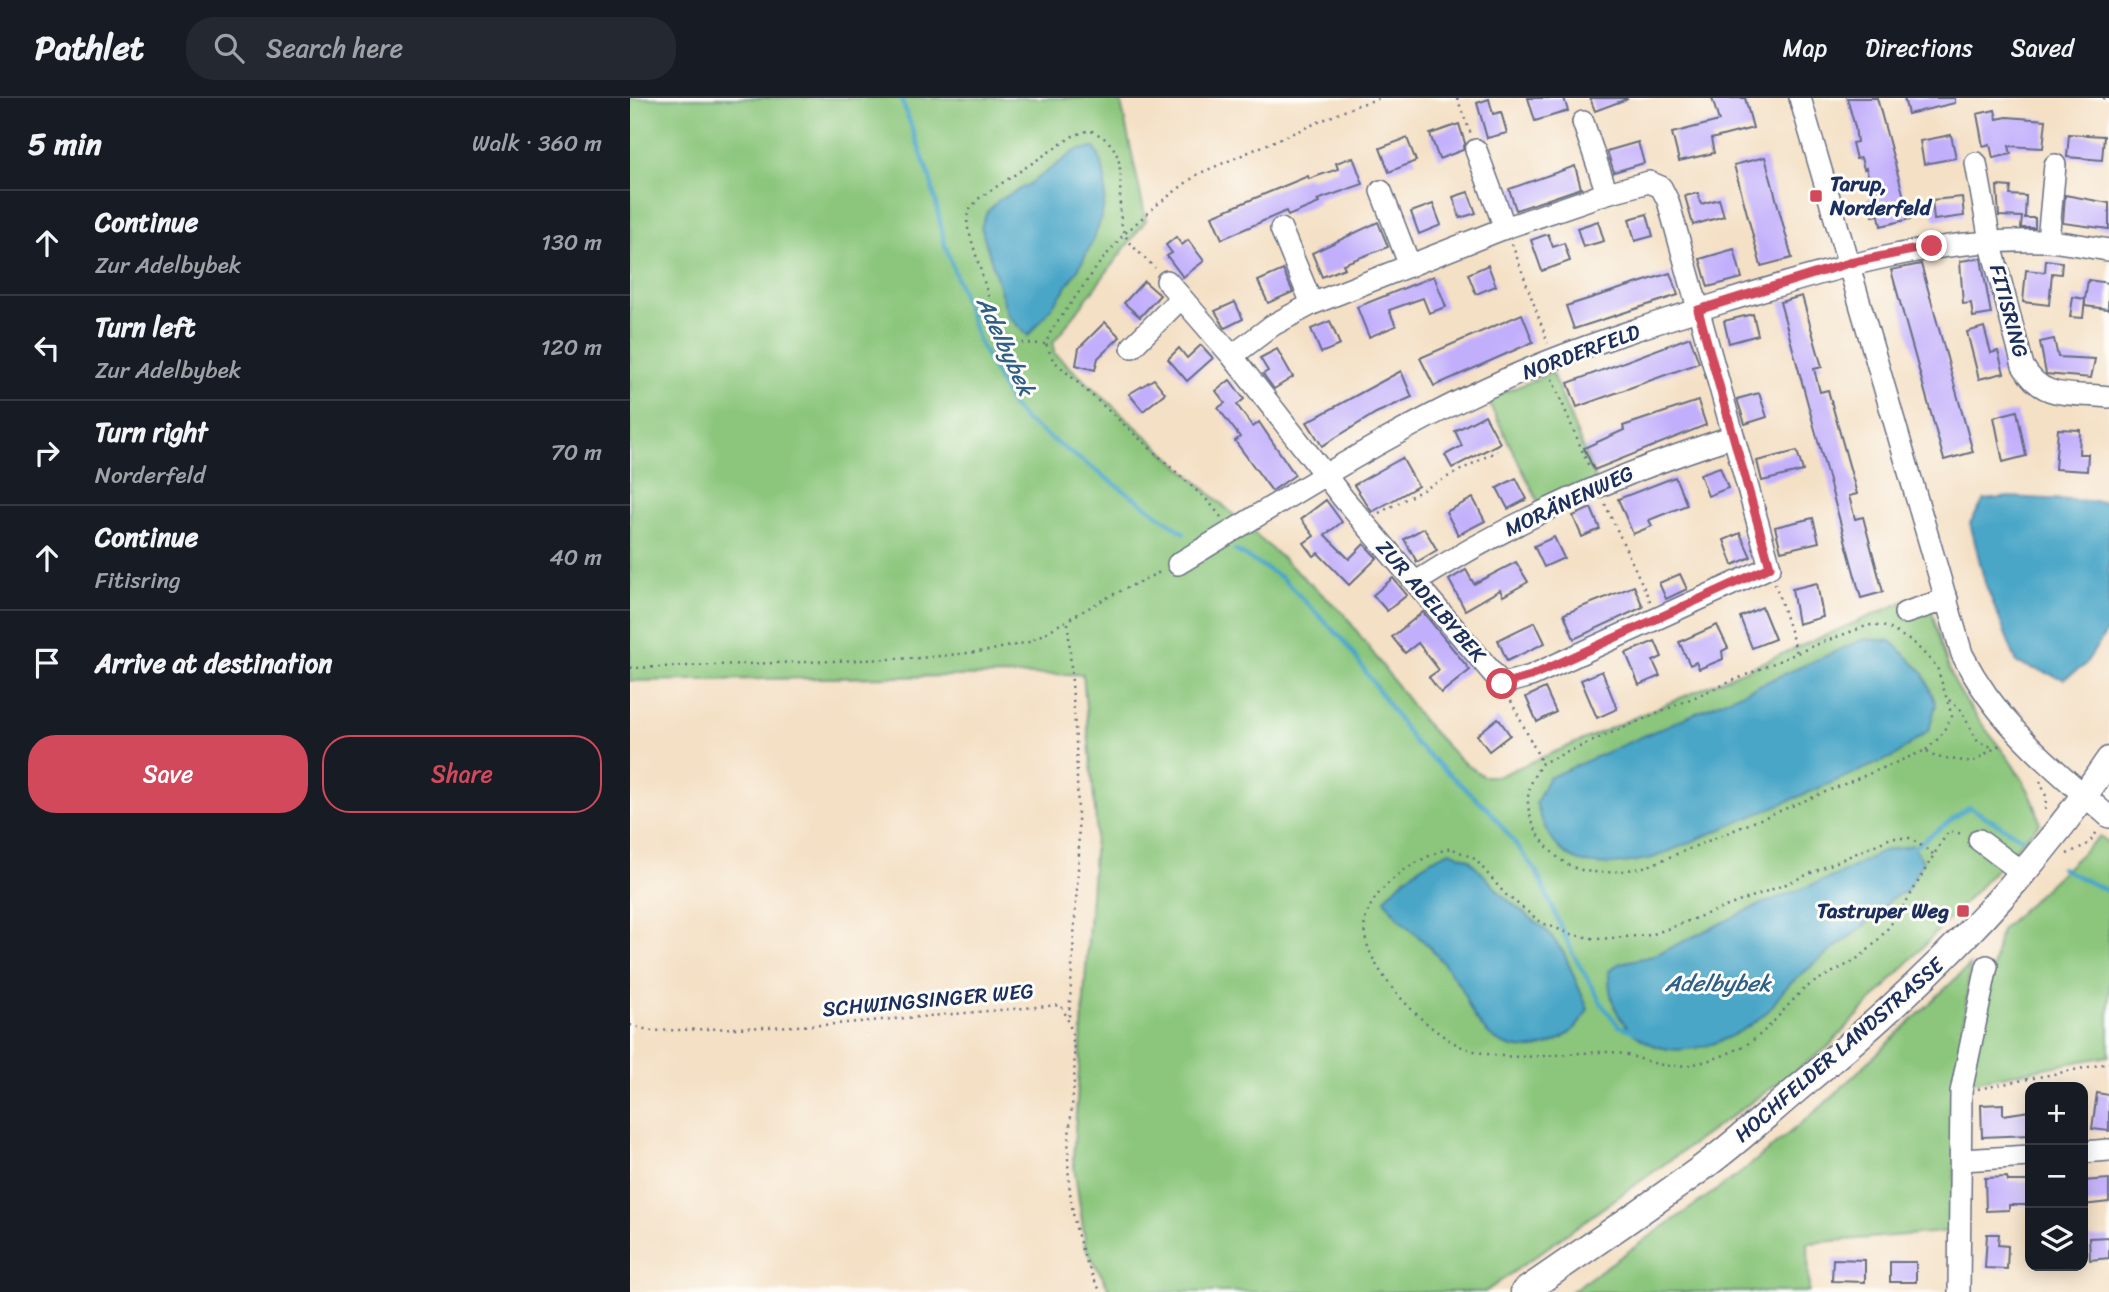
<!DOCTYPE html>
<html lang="en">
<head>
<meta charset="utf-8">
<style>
	body { margin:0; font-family:Sriracha,sans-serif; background:#242831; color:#f1f3f6 }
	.controls { position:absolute; right:21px; bottom:21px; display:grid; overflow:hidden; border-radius:14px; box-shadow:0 4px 18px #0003 }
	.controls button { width:63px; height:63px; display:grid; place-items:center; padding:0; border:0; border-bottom:2px solid #363941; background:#171b24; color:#f1f3f6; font:35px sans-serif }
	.stop { position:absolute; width:21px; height:21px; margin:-16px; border:5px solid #d1495b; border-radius:50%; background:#fff }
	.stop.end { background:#d1495b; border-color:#fff; box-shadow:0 2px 7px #0008 }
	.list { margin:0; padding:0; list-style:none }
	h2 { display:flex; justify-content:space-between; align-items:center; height:91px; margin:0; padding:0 28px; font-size:30px }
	h2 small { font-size:23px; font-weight:400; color:#9ea1a6 }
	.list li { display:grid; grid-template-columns:46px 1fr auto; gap:21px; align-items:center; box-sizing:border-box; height:105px; padding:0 28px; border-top:2px solid #363941 }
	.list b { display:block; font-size:26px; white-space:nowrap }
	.list p { margin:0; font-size:23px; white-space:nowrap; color:#9ea1a6 }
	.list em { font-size:23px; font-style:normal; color:#9ea1a6 }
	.actions { display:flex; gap:14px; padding:21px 28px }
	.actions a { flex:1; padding:16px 0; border:2px solid #d1495b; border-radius:28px; text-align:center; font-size:24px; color:#d1495b }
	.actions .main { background:#d1495b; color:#fff }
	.icon { flex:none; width:38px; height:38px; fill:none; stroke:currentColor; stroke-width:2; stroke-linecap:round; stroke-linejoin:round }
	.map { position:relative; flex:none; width:1479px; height:1194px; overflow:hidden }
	header { display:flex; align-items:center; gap:42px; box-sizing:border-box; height:98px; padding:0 35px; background:#171b24; border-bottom:2px solid #363941 }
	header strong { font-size:33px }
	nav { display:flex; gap:38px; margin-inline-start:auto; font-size:24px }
	.search { width:490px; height:63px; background:#242831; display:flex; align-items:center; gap:18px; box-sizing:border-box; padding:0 24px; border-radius:28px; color:#9ea1a6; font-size:26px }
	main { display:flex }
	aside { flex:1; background:#171b24 }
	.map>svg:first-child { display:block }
</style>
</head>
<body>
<header>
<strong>Pathlet</strong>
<div class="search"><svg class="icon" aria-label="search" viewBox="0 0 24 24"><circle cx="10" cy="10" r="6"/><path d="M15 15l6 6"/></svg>Search here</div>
<nav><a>Map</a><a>Directions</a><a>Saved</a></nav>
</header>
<main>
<aside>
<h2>5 min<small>Walk · 360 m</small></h2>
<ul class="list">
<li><svg class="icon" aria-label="ahead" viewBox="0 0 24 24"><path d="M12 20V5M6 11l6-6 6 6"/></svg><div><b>Continue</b><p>Zur Adelbybek</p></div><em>130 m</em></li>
<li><svg class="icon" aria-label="left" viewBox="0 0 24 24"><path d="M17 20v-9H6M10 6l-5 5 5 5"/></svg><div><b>Turn left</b><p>Zur Adelbybek</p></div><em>120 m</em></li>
<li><svg class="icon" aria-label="right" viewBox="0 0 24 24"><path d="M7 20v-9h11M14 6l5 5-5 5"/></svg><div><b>Turn right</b><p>Norderfeld</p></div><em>70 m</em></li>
<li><svg class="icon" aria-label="ahead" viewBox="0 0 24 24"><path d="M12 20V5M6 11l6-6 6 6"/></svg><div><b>Continue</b><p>Fitisring</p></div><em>40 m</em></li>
<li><svg class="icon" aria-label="arrive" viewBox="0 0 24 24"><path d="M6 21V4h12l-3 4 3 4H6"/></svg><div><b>Arrive at destination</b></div></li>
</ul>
<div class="actions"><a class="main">Save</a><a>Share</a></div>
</aside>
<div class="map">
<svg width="1479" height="1194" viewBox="0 0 1479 1194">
	<rect width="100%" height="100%" fill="#fdfcf7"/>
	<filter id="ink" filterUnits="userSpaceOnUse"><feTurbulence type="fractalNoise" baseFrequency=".0143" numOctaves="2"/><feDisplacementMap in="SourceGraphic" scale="14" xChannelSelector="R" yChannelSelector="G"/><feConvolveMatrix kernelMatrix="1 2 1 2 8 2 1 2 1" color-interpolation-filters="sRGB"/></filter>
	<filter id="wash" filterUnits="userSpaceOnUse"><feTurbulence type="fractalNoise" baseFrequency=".00686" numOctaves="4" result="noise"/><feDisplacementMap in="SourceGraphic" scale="28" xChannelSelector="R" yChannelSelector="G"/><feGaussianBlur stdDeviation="1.57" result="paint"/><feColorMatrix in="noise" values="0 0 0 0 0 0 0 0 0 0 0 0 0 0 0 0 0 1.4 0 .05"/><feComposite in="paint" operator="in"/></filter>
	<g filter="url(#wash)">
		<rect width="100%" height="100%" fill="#f4e0c5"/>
		<!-- green -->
		<g fill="#8bc67b" stroke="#537a6c" stroke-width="2">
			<path d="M0,0H490L516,122L423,245L424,255L714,516L794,624L828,660L853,678H869L1296,494C1306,524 1312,559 1326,587C1351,635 1399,671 1410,725L1197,950L855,1194H481L456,1150L443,1061L466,724L453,576L0,583Z"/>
			<polygon points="922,275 966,382 910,407 857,301"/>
			<polygon points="1470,738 1479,745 1479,958 1339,984 1371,832"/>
			<polygon points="1340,867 1326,1003 1324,1133 1178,1145 1179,1194 940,1194 1108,1077 1191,1009"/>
		</g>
		<!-- water -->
		<g fill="#48a6c7" stroke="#326a92" stroke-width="2">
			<path d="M465,50C500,112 437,193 398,238L378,218L351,129L357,114L369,102L398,87L447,52Z"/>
			<polygon points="1379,399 1479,404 1479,530 1454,568 1434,581 1387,565 1355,485 1340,425 1354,402"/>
			<path d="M1234,541L1261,543L1293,574L1306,606L1299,632L1265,658L1023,760C962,772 926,774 906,705L918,680Z"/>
			<path d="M1282,747L1293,763L1276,794C1253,801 1259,808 1244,820C1216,842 1186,863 1159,887C1151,894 1146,904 1139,912C1106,943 1046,968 1007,938C985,921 978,899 979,873L990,865L1023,858L1129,807L1210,776L1253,753Z"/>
			<path d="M820,753L839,761L874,799L917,833L934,855L958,911C950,929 934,942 914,948C881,957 856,942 840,911C837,905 835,897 832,891C823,879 813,863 802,852C786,834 767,824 755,801C773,779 794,764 820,753Z"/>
		</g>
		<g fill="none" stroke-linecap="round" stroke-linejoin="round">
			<!-- stream -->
			<g stroke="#48a6c7" stroke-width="4.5">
				<polyline points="271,0 301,83 315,147 349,244 382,308 396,323 554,435"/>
				<polyline points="605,452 652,480 715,544 785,645 860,713 906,773 942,854 973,908 989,928 1010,936"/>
				<polyline points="1279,753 1339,709 1393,741"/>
				<polyline points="1431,770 1479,794"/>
			</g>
		</g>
		<g id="blocks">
			<!-- building -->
			<g fill="#c2affc">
				<polygon points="898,0 934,0 938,13 905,23"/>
				<polygon points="960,0 996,0 997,1 965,13"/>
				<polygon points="1082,0 1115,0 1123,30 1081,41 1084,55 1049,63 1042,35 1089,23"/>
				<polygon points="1217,0 1247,0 1280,121 1251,128 1249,117 1243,118 1238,100 1244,99 1236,70 1234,71 1231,60 1226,61 1222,45 1227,44 1225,29"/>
				<polygon points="1274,0 1325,0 1325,5 1278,16"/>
				<polygon points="859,1 863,16 871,14 877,35 857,40 847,5"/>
				<polygon points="1365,12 1367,21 1377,19 1416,22 1413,50 1379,48 1381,56 1363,60 1360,46 1353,48 1347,16"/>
				<polygon points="829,26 835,45 833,52 809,61 800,36"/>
				<polygon points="1439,36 1474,38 1472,62 1437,59"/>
				<polygon points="1321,37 1326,60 1294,66 1290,43"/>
				<polygon points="777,40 786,63 759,74 750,50"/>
				<polygon points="1008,44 1014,65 984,74 977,53"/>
				<polygon points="723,59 733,86 687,102 689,105 658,118 656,113 592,141 582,118 678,78 679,81 708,71 706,65"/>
				<polygon points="1135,59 1162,160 1131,168 1104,67"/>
				<polygon points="945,68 951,90 886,112 879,91"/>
				<polygon points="1367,88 1381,89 1380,97 1396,98 1395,120 1405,120 1405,130 1391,130 1392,119 1369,118"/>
				<polygon points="838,94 846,115 830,120 823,99"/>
				<polygon points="1068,95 1071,106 1089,101 1094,118 1063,127 1055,98"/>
				<polygon points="1435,97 1479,105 1479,131 1433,125"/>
				<polygon points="1332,99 1334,118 1304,122 1302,102"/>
				<polygon points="803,106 811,127 789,136 781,114"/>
				<polygon points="1017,116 1023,138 1005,143 999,121"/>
				<polygon points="968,123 974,143 953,149 947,130"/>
				<polygon points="748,124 758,149 713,166 715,170 692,179 682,155"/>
				<polygon points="918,136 923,149 934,145 940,163 912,173 901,142"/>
				<polygon points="546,139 552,147 558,142 574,163 553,179 537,158 542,155 536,147"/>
				<polygon points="1104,151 1112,180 1078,189 1070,161"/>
				<polygon points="1351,160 1361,216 1343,219 1341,205 1333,206 1330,163"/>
				<polygon points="1416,162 1432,164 1431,176 1422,175 1419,207 1393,204 1396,172 1415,174"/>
				<polygon points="1291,166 1343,354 1314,362 1261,172"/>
				<polygon points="858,167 866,188 846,196 838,176"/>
				<polygon points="653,172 663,194 638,205 628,183"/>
				<polygon points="1040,175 1048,197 944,231 936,208"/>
				<polygon points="804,178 816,209 799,215 793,200 759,212 766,228 739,239 727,209"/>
				<polygon points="1458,182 1479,185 1478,211 1455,208 1455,201 1453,220 1440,219 1443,199 1455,201"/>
				<polygon points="514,183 530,197 510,219 494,205"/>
				<polygon points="1172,198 1192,269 1184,271 1190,294 1198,292 1227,396 1219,398 1225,421 1233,419 1253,494 1231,500 1150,204"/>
				<polygon points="605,204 613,221 595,230 585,213"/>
				<polygon points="892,216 903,244 804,288 790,260"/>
				<polygon points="1123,216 1128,237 1099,245 1094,223"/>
				<polygon points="700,223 710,247 691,255 681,231"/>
				<polygon points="475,224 490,239 468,260 465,272 446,267 449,250"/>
				<polygon points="1354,229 1361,255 1368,253 1374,275 1349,281 1337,234"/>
				<polygon points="1060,239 1069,265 947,309 938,285"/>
				<polygon points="1424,241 1428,259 1465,261 1461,280 1416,276 1410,244"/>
				<polygon points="571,247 583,260 557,283 538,261 549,250 557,260"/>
				<polygon points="647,251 663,279 644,291 633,276 638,273 630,260"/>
				<polygon points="771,273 782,299 746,315 692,348 677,324"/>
				<polygon points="524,281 535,295 513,313 499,296"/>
				<polygon points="600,282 614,301 607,307 623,329 629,324 665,377 642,393 605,343 610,339 588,310 595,305 586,293"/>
				<polygon points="1129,295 1137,319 1115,326 1107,301"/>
				<polygon points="1068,303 1076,327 964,372 954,350 994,332 993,328"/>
				<polygon points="1387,313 1396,358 1373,364 1364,319"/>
				<polygon points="855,317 870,345 822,370 815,357 832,348 825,333"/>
				<polygon points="1428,331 1450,332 1449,356 1458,356 1457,373 1425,371"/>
				<polygon points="1167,353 1173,373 1132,383 1127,363"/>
				<polygon points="772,360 788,388 742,414 724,387"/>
				<polygon points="1090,369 1098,390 1078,398 1070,376"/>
				<polygon points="1045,379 1057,407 1019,422 1022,428 1003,436 988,401"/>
				<polygon points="886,380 897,401 878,411 867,390"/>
				<polygon points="843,400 855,423 828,437 816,414"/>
				<polygon points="696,402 712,424 695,437 719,461 734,446 747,460 719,487 688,455 684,458 674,445 684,438 671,421"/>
				<polygon points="961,410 970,431 952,439 943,418"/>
				<polygon points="1183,420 1189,444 1151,453 1145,429"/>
				<polygon points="794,430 807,452 787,464 774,441"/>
				<polygon points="1110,435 1121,459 1103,467 1094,442"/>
				<polygon points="924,439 934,460 914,469 904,448"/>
				<polygon points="886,464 898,484 873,498 870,492 835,512 819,482 836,472 844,486"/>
				<polygon points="1050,476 1057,491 1036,501 1029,485"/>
				<polygon points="763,480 777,497 757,513 743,497"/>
				<polygon points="1187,485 1193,519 1168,526 1162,491"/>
				<polygon points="1004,488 1013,509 944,541 934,516"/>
				<polygon points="1132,509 1145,541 1122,550 1110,519"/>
				<polygon points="793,514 840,572 811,595 799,579 809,572 788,545 775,555 762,539"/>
				<polygon points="905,524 915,545 877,563 868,542"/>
				<polygon points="1087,527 1098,550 1092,553 1093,561 1069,571 1066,564 1060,567 1049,544"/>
				<polygon points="1025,543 1032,559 1023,563 1030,578 1009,587 996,555"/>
				<polygon points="972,573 987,611 967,620 951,582"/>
				<polygon points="915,590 926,614 907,624 896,599"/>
				<polygon points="868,620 880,637 859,653 847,637"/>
				<polygon points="1467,995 1479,997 1479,1033 1462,1031"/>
				<polygon points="1373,1006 1373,1017 1400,1013 1400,1037 1352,1039 1351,1007"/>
				<polygon points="1377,1079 1378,1083 1400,1083 1400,1107 1379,1107 1379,1112 1356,1113 1355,1080"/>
				<polygon points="1479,1081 1479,1104 1453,1107 1453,1083"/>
				<polygon points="1357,1136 1369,1136 1368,1147 1378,1148 1377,1171 1355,1170"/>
				<polygon points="1479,1139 1479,1160 1460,1162 1459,1140"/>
				<polygon points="1203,1161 1235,1162 1235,1184 1202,1183"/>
				<rect x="1260" y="1164" width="26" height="20"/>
			</g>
		</g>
	</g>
	<g filter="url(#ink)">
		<use href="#blocks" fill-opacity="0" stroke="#676d82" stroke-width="2"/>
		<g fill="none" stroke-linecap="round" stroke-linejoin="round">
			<defs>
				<g id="minor">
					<path d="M1170,0L1332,556C1368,627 1420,667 1479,719"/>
					<polyline points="953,24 977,95"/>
					<polyline points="846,52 875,130"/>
					<path d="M1346,65L1360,143L1393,268C1413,304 1443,294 1479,299"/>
					<polyline points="751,93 780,168"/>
					<polyline points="651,131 682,206"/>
					<polyline points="1418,143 1425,67"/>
					<polyline points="537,183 602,258 713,400 872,586 901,578 1140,469 1038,103 1031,89 1019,84 977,95 875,130 682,206 643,227 602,258"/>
					<polyline points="502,249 550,201"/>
					<path d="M548,466C667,394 785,317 914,265C978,239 1045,219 1110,199C1211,168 1309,139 1416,143C1437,144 1458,149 1479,152"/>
					<path d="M786,484C885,421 990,375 1101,339"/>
					<polyline points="1275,515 1317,501"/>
					<polyline points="1349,742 1393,775"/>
					<polyline points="1453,1054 1479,1052"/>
					<polyline points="1332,1062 1400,1058"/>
					<polyline points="1329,1194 1331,994 1357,868"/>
				</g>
				<path id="major" d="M894,1194C953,1153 1014,1112 1072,1070C1105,1046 1135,1018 1166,992C1285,894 1393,790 1479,662"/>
			</defs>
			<!-- minor casing -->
			<use href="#minor" stroke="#676d82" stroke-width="24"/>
			<!-- major casing -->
			<use href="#major" stroke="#676d82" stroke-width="29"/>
			<!-- path -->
			<g stroke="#676d82" stroke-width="2.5" stroke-dasharray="2 5" stroke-linecap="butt">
				<polyline points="827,0 841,36"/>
				<polyline points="1473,0 1479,2"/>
				<polyline points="882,146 918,245"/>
				<path d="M415,246L385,245L364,217L337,127L338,114L348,101L443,38L459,32C508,51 482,92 493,132C497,146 516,160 525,170"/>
				<polyline points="922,281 960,371"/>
				<polyline points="975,406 1021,505"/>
				<polyline points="749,415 867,353"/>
				<polyline points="591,419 579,404 423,262 416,246 421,233 469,166 494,136 528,106 568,76 728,7 751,0"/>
				<polyline points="1145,485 1167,555"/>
				<polyline points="438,525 446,644 449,755 439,920"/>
				<polyline points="0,570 290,560 357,553 399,544 476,500 532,473"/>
				<polyline points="1319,602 1331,612 1348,644 1365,650"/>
				<polyline points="881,603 912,665"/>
				<path d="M1296,652L1310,639L1322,618L1307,569L1284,545L1257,529L1239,527L1188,546L912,665C904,677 897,691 898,705C899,731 923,763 948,771C971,778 995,773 1018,768L1296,652L1305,659L1342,664L1373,645"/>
				<polyline points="1410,683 1416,698 1415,714"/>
				<path d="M1303,756L1280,740H1261L1156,786L1021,837L968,841L944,837L912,825L875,796L845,761L821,750C789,758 742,788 735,823C727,865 799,937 835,950C883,967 928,954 977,954C995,954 1010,962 1028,966C1055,972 1085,962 1110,950C1135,938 1152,912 1172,893C1192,876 1219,870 1239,851C1274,818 1292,772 1319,733L1333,736"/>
				<polyline points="1437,756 1458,746 1467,734"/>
				<path d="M0,927L22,933L193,927L430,907C457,945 438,1015 438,1060C439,1108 447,1152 471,1194"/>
				<polyline points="1348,991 1479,965"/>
			</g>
			<!-- minor -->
			<use href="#minor" stroke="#fff" stroke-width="21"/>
			<!-- major -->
			<use href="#major" stroke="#fff" stroke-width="26"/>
		</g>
	</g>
	<g fill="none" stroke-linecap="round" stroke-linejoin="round" filter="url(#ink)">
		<!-- route -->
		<polyline stroke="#d1495b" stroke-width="9" points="872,586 901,578 1140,469 1068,212 1219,165 1302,148"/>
	</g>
	<!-- markers -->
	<g fill="#d1495b" stroke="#fdfcf7" stroke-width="2.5">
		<rect x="1179" y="91" width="14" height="14" rx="3.5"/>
		<rect x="1326" y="806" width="14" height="14" rx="3.5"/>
	</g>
	<g text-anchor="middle" stroke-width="6" stroke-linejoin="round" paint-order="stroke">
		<!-- poi labels -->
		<g font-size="21" font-weight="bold" fill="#1b2f5e" stroke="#fdfcf7" text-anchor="start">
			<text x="1200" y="93">Tarup,<tspan x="1200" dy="24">Norderfeld</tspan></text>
			<text x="1319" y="820" text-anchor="end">Tastruper Weg</text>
		</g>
		<!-- street labels -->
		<g font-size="21" fill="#1b2f5e" stroke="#fdfcf7">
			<text transform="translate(1379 213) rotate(75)" y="7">FITISRING</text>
			<text transform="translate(951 254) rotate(-20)" y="7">NORDERFELD</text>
			<text transform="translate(939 403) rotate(-25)" y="7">MORÄNENWEG</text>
			<text transform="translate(801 503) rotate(49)" y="7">ZUR ADELBYBEK</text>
			<text transform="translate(298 902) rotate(-5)" y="7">SCHWINGSINGER WEG</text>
			<text transform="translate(1209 952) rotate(-41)" y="7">HOCHFELDER LANDSTRASSE</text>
		</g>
		<!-- water labels -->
		<g font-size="23" font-style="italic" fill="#2d5f88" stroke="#fdfcf7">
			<text transform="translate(376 248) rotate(65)" y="8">Adelbybek</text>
			<text x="1088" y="893">Adelbybek</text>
		</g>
	</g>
</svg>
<div class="controls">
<button>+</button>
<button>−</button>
<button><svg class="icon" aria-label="layers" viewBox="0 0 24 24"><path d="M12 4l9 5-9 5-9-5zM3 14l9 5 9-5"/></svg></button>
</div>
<div class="stop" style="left:872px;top:586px"></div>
<div class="stop end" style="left:1302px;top:148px"></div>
</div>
</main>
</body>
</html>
